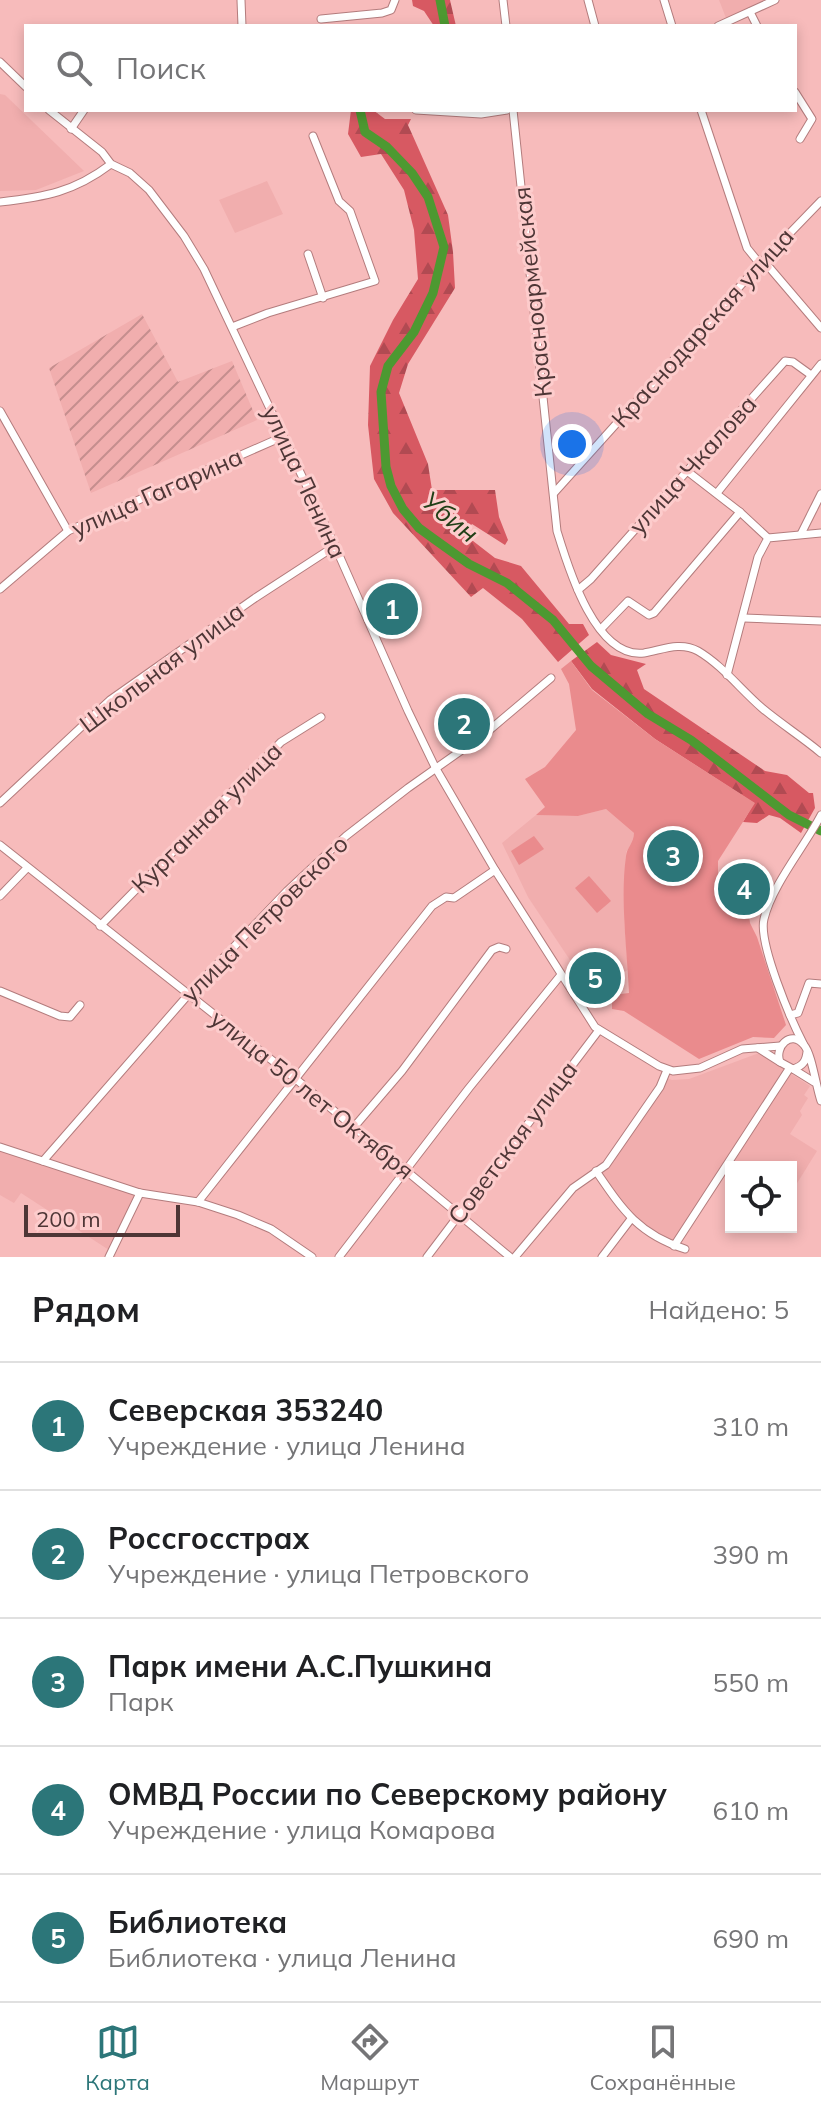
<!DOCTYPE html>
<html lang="ru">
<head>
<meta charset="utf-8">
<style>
	body { margin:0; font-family:Mulish,sans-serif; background:#f2f2f2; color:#202124 }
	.controls { position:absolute; right:24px; bottom:24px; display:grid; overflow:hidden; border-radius:0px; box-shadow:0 4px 12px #0003 }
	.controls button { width:72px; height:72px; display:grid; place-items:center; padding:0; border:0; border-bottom:2px solid #e0e0e0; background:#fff; color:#202124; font:40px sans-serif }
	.scale { position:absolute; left:24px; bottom:20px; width:156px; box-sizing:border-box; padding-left:8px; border:4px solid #4e3636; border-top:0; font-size:22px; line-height:28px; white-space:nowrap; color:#4e3636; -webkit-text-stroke:6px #fdcccc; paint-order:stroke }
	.you { position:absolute; left:572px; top:444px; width:28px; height:28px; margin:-20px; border:6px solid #fff; border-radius:50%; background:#1a73e8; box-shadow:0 0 0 12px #1a73e833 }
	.badge { display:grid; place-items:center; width:52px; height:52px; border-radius:50%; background:#2c7679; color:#fff; font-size:26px; font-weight:700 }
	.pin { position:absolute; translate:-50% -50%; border:4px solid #fff; box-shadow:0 2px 8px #0006 }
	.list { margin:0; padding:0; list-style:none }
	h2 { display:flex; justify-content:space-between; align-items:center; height:104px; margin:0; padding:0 32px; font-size:34px }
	h2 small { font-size:26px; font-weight:400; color:#757577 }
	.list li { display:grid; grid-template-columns:52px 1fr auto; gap:24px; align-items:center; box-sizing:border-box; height:128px; padding:0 32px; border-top:2px solid #e0e0e0 }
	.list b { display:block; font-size:30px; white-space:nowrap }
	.list p { margin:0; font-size:26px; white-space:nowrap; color:#757577 }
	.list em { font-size:26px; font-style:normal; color:#757577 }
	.icon { flex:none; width:44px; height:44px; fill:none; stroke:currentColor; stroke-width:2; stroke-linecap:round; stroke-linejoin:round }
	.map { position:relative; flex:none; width:821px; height:1257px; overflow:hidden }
	.search { position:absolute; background:#fff; box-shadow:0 4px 12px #0003; left:24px; right:24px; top:24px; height:88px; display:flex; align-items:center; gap:20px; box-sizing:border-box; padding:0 28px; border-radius:0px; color:#757577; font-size:30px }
	.sheet { height:744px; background:#fff }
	nav { display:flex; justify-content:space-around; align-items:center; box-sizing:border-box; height:112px; border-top:2px solid #e0e0e0; background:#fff; font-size:22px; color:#757577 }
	nav a { display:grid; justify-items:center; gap:4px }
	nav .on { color:#2c7679 }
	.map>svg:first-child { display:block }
</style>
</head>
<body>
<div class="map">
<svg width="821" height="1257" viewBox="0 0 821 1257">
	<defs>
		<pattern id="industrial-furrows" width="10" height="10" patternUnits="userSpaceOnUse" patternTransform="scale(2)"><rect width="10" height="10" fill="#f1aeae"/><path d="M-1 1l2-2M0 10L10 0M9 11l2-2" fill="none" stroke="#c58e8e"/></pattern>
		<pattern id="forest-firs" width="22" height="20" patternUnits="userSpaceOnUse" patternTransform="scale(2)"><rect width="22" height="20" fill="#d75962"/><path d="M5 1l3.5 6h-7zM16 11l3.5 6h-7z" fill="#b14a52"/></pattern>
	</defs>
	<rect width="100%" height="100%" fill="#f7bbbb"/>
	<!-- built -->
	<g fill="#f1aeae">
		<polygon points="719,0 766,0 726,18"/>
		<polygon points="0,94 5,95 84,171 36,190 0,191"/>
		<polygon points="267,181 283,214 235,233 219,200"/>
		<polygon points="606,809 634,833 634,841 626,852 624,920 628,970 590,990 528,897 502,843 536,815 578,816"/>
		<polygon points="759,1053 810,1086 804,1095 808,1098 800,1111 802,1115 790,1134 817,1151 791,1193 791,1167 731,1168 726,1164 674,1246 639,1225 596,1171 606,1165 664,1077 672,1080 689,1079"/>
		<polygon points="0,1150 132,1194 135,1198 109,1250 21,1193 14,1203 0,1195"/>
	</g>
	<!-- industrial -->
	<polygon fill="url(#industrial-furrows)" points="142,314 178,382 232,361 257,420 91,493 49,368"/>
	<!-- forest -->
	<g fill="url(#forest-firs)">
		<polygon points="412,0 450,0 456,26 434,26 424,11 413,6"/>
		<polygon points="351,110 373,110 385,119 411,119 408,125 448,215 453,252 455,288 408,364 399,393 428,464 432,490 495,490 499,517 508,540 505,545 472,524 464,534 495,558 521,566 569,624 583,624 589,635 558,662 522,619 483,588 471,597 393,513 374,479 368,425 370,366 393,320 418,279 414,230 404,190 381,154 361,157 348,134"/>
		<polygon points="597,642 611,655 646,664 637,670 644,689 765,771 787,775 809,793 813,793 815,808 801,833 780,818 769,815 757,823 743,822 754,803 655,739 592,689 571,661"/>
	</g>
	<!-- green -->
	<g fill="#ea8b8d">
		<path d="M571,661L592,690L655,739L755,803L718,861V881L748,908L750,923L757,937L786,1025L774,1038L753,1037L699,1059L624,1011L612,1009V995L629,993C627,948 620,900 626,856C627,847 634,843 634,833L606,809L578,816L536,815L545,807L525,779L545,767L576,730L569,684L561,669Z"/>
		<polygon points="534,836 544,849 519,865 511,851"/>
		<polygon points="589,876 611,901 597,913 575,888"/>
	</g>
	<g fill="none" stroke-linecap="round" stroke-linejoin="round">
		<!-- river -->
		<g stroke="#4d9931" stroke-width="9">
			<polyline points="440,0 445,26"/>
			<polyline points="360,110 365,132 387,147 412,173 428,197 444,247 433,293 414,332 388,366 381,392 386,467 391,486 403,509 419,528 434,539 469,564 507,583 553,620 591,666 648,714 691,740 789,815 821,831"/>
		</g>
		<defs>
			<g id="minor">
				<polyline points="241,0 242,26"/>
				<polyline points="503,0 506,26"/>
				<polyline points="588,0 595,26"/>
				<polyline points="664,0 672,26"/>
				<polyline points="750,12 757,26"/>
				<polyline points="321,19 382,13 391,10 395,0"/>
				<polyline points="718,26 775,0"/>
				<polyline points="0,62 26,87"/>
				<polyline points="795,92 812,119 800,139"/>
				<polyline points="49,110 102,152 111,164 130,173 149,190 184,236 204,269 335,546 408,711 435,767 495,870 595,1027 659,1066 673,1071 700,1068 742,1049 780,1046"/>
				<polyline points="416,110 481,114 507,110"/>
				<path d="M513,110L557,531C568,567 595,659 644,653C662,650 680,641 698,651C722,665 741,690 762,708C781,724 802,737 821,753"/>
				<polyline points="701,110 747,248 760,264 769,267 821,328"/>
				<polyline points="71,129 84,110"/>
				<path d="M0,202C45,197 74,192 111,164"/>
				<polyline points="308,254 323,298"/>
				<polyline points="232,327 268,313 375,281 350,211 339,201 313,136"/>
				<polyline points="0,411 68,531"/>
				<polyline points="687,471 740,512 768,538"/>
				<polyline points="554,493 760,264 821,201"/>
				<polyline points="717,493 821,364"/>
				<polyline points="801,534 821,494"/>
				<polyline points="0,589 68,531 282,437"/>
				<polyline points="578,590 591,579 785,361 793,362 811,375"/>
				<polyline points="744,618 821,621"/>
				<polyline points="601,629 628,601 649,615 654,613 740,512"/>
				<polyline points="727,675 758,557 768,538 821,533"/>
				<polyline points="0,803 110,700 255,598 335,546"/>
				<polyline points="0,845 297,1080 510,1257"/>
				<polyline points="0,896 27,868"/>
				<polyline points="100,926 281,742 321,717"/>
				<polyline points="0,991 60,1016 70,1017 80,1005"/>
				<polyline points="790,1015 798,1013 809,983 821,984"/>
				<path d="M803,1043C791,1020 758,943 764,919C772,885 805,846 821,815"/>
				<polyline points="758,1048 780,1062"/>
				<path d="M807,1052C806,1061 803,1066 793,1069L780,1062C774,1047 791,1029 804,1045C812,1054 816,1087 821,1101"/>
				<polyline points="793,1069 814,1082"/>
				<polyline points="354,1127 402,1071 492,950 499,947 506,949"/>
				<polyline points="0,1147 140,1193 198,1202 238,1215 271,1229 312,1257"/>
				<polyline points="43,1161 188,995 287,891 346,836 408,788 486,733 551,678"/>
				<path d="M596,1171C622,1209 638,1234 685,1249"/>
				<polyline points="198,1202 432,906 446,897 454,898 495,870"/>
				<polyline points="674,1246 789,1069"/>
				<polyline points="109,1257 140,1193"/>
				<polyline points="339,1257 469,1088 560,976"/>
				<polyline points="427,1257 599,1030"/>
				<polyline points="515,1257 573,1188 606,1165 660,1087 667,1070"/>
				<polyline points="602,1257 631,1219"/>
			</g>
		</defs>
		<!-- minor casing -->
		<use href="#minor" stroke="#b37c7d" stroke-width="9"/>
		<!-- minor -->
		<use href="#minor" stroke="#fff" stroke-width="7"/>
	</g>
	<g text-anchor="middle" stroke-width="6" stroke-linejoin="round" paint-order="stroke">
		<!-- street labels -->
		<g font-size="24" fill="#4e3636" stroke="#fdcccc">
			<text transform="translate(533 292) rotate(-96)" y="8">Красноармейская</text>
			<text transform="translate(703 328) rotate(-48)" y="8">Краснодарская улица</text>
			<text transform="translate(693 465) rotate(-48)" y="8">улица Чкалова</text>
			<text transform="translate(304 482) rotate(65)" y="8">улица Ленина</text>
			<text transform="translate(157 493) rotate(-24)" y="8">улица Гагарина</text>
			<text transform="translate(162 668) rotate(-37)" y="8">Школьная улица</text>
			<text transform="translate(207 818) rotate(-45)" y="8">Курганная улица</text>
			<text transform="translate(265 919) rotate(-45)" y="8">улица Петровского</text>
			<text transform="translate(312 1095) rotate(39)" y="8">улица 50 лет Октября</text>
			<text transform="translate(513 1143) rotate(-53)" y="8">Советская улица</text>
		</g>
		<!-- water labels -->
		<g font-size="26" font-style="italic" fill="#213f17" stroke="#fdcccc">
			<text transform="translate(450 517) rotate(39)" y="9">Убин</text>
		</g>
	</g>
</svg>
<div class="controls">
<button><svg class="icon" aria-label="locate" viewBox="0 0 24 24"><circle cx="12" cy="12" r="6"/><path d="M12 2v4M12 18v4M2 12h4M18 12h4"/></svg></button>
</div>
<div class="scale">200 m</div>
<div class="you"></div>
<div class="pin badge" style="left:392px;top:609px">1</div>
<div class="pin badge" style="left:464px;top:724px">2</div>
<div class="pin badge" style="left:673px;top:856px">3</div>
<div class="pin badge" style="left:744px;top:889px">4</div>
<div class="pin badge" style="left:595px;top:978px">5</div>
<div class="search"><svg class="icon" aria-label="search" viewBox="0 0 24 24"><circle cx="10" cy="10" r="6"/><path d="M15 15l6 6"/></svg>Поиск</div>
</div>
<section class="sheet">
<h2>Рядом<small>Найдено: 5</small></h2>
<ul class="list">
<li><span class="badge">1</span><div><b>Северская 353240</b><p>Учреждение · улица Ленина</p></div><em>310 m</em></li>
<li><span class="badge">2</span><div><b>Россгосстрах</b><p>Учреждение · улица Петровского</p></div><em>390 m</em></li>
<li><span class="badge">3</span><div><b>Парк имени А.С.Пушкина</b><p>Парк</p></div><em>550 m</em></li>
<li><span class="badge">4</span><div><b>ОМВД России по Северскому району</b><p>Учреждение · улица Комарова</p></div><em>610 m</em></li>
<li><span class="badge">5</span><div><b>Библиотека</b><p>Библиотека · улица Ленина</p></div><em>690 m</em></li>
</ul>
</section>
<nav>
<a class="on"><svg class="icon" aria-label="map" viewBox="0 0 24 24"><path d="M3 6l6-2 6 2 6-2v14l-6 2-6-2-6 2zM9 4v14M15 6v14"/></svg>Карта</a>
<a><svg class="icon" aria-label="directions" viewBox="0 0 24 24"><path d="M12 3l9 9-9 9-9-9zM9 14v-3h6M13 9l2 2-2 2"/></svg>Маршрут</a>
<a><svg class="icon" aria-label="saved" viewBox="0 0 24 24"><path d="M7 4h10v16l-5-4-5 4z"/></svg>Сохранённые</a>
</nav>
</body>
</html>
